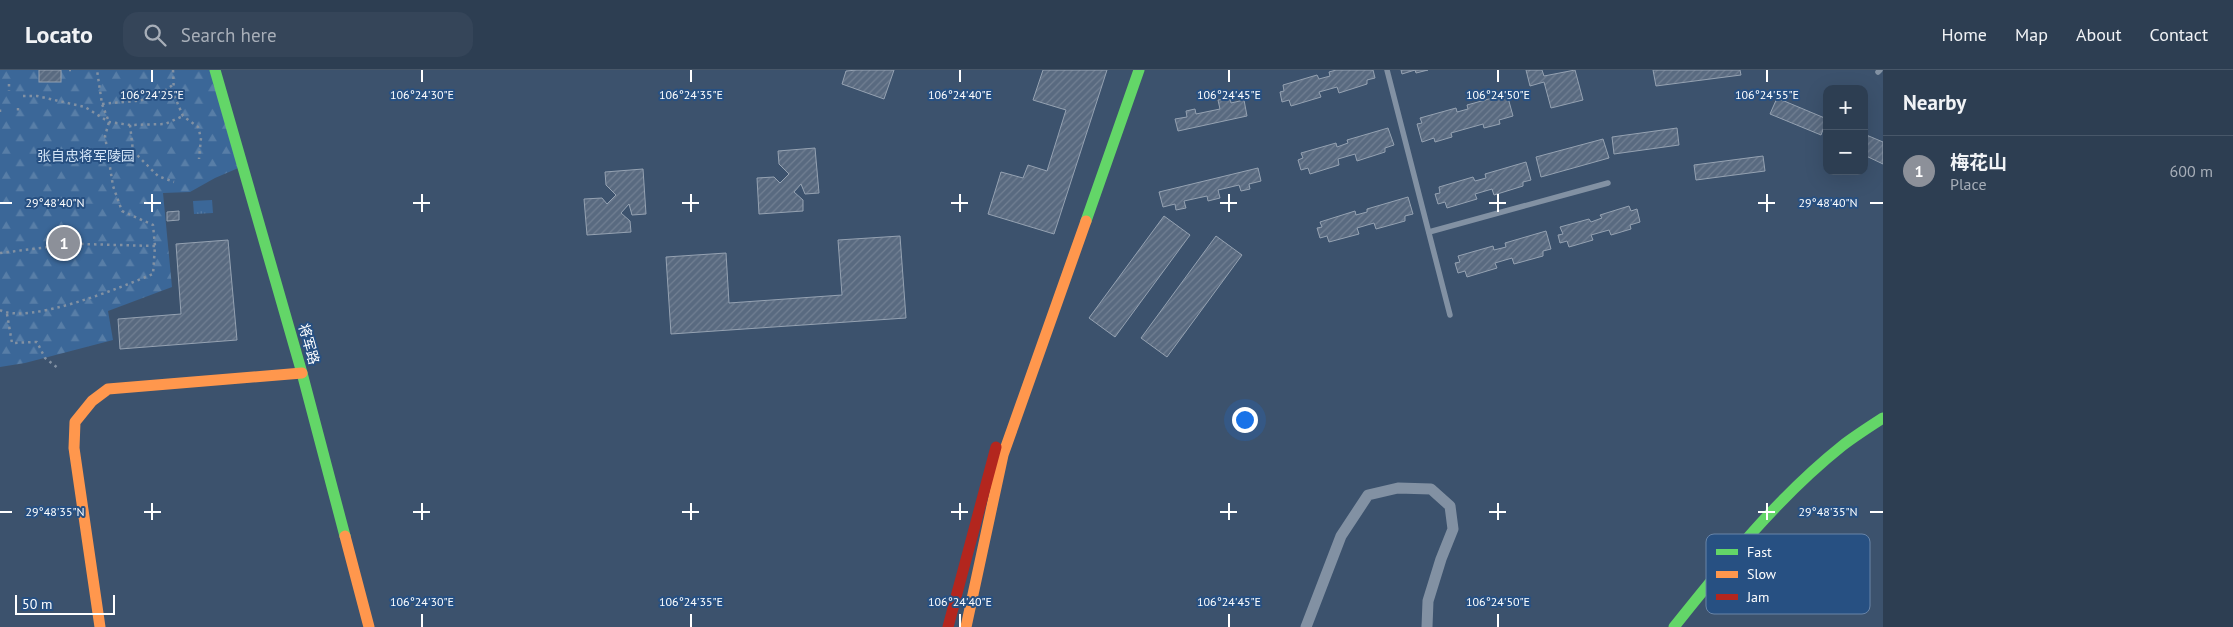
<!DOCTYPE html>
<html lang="en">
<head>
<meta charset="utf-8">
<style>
	body { margin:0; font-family:"PT Sans","Noto Sans SC",sans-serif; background:#354559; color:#f1f3f6 }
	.controls { position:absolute; right:15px; top:15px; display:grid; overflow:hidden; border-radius:10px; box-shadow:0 5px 20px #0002 }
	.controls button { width:45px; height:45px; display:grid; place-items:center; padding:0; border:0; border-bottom:1px solid #485769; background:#2d3e52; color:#f1f3f6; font:25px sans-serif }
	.scale { position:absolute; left:15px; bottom:12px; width:100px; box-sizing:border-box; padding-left:5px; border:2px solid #fff; border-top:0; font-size:14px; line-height:18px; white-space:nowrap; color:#fff; -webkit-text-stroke:4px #275082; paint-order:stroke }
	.you { position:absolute; left:1244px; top:349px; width:18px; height:18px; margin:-12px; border:4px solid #fff; border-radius:50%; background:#1a73e8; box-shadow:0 0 0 8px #1a73e833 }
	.badge { display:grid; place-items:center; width:32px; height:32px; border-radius:50%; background:#8c9099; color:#fff; font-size:16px; font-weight:700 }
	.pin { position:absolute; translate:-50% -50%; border:2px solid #fff; box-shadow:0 1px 5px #0006 }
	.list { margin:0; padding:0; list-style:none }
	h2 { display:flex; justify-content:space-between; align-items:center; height:65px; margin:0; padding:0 20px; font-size:21px }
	h2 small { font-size:16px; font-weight:400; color:#a7aeb8 }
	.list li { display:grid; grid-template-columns:32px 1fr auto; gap:15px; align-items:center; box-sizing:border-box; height:70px; padding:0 20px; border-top:1px solid #485769 }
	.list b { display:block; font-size:19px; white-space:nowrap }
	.list p { margin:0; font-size:16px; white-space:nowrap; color:#a7aeb8 }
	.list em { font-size:16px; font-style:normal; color:#a7aeb8 }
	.icon { flex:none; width:28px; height:28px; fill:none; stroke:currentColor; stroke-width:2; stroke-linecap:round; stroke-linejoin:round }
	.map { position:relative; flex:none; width:1883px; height:557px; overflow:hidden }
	header { display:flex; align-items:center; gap:30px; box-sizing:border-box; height:70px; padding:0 25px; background:#2d3e52; border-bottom:1px solid #485769 }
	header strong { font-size:24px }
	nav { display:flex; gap:28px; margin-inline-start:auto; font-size:18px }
	.search { width:350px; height:45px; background:#354559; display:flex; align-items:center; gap:12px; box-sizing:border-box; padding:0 18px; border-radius:15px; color:#a7aeb8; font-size:19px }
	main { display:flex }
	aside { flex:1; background:#2d3e52 }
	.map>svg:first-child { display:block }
</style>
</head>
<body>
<header>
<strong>Locato</strong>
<div class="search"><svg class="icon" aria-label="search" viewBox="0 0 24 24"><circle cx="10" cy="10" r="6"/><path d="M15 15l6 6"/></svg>Search here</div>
<nav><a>Home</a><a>Map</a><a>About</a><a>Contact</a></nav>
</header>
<main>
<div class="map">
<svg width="1883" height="557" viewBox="0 0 1883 557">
	<defs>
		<pattern id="grass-tufts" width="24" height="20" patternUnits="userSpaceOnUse" patternTransform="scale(1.25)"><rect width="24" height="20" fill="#3b6798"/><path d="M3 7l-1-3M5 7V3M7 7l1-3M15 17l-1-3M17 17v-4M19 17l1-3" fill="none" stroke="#587ea7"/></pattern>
		<pattern id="forest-firs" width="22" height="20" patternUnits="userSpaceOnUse" patternTransform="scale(1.25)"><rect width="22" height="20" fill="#3b6798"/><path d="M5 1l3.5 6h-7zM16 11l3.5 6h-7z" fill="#587ea7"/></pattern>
		<pattern id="building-hatch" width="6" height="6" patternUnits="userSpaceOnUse" patternTransform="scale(1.25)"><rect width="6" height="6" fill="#596a80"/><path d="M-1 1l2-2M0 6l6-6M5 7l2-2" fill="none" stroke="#728093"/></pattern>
	</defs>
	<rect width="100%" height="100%" fill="#3c526d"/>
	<!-- grass -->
	<polygon fill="url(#grass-tufts)" points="212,130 213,143 194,144 193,131"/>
	<!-- forest -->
	<polygon fill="url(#forest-firs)" points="0,0 215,0 243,96 215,108 190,122 163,123 172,217 108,241 113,270 25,293 0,297"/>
	<!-- building -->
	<g fill="url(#building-hatch)" stroke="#95a2b2">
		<rect x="39" y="0" width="22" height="12"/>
		<polygon points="857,0 894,0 884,29 842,14 846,1"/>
		<polygon points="1043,0 1107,0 1054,164 988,144 1001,102 1023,108 1028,95 1047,101 1066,40 1033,30"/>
		<polygon points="1336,0 1373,0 1375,8 1367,10 1367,14 1339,23 1337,17 1319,22 1321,27 1291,36 1289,30 1282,32 1280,22 1284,21 1283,15 1317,5 1319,9 1330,6 1329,2"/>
		<polygon points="1401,0 1428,0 1416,3 1415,0 1402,4"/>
		<polygon points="1526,0 1542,0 1544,6 1575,0 1583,30 1551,38 1544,12 1530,16"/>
		<polygon points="1653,0 1740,0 1741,5 1656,16"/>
		<polygon points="1507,24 1513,46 1499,50 1500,54 1484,58 1483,54 1451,63 1452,67 1435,72 1434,68 1422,72 1417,54 1422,53 1420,48 1456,38 1457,42 1468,39 1467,35"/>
		<polygon points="1230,28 1231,33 1244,30 1247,46 1178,61 1175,49 1187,47 1186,41 1195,39 1196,44 1220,39 1218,30"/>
		<polygon points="1777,28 1827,49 1821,65 1770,44"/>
		<polygon points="1388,58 1394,75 1385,78 1385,82 1357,91 1355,84 1338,89 1339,95 1310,104 1308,98 1301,100 1298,90 1303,88 1301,83 1336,73 1337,77 1348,73 1347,70"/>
		<polygon points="1677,58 1679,75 1614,84 1612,67"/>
		<polygon points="1864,64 1883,72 1883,94 1864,85"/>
		<polygon points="1603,69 1609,88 1541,107 1536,87"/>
		<polygon points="815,78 819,123 805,124 801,114 794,122 803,130 803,141 759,144 757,108 774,107 780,113 789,104 779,94 778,81"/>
		<polygon points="1763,86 1765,101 1696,110 1694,95"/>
		<polygon points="1526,92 1531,110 1523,112 1523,116 1494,125 1492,119 1475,124 1477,129 1447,138 1445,132 1438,134 1435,124 1440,123 1439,117 1473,107 1475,111 1486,108 1485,104"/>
		<polygon points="1258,98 1261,111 1249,114 1250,119 1241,121 1239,115 1218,120 1220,128 1208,131 1207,126 1184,131 1186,138 1176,140 1175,134 1163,137 1159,122"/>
		<polygon points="643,99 646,144 632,145 629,134 621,143 630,151 631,162 587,165 584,129 602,128 607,134 616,125 606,115 605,102"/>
		<polygon points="1408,127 1413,144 1405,146 1405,151 1376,159 1374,153 1357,158 1359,164 1329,172 1327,166 1320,168 1317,158 1322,157 1320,152 1355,141 1356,145 1367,142 1367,139"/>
		<polygon points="1629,136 1631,141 1637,139 1640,152 1630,155 1631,159 1611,165 1609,160 1591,165 1593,170 1569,177 1567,171 1560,173 1558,165 1563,164 1560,157 1589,149 1591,152 1602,148 1600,145"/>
		<polygon points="179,141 179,150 167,151 167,142"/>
		<polygon points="1164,146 1190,165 1115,267 1089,248"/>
		<polygon points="1546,161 1551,179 1543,181 1543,186 1514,194 1512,188 1495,193 1497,198 1467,207 1465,201 1458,203 1455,193 1460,192 1458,186 1493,176 1494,180 1506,177 1505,173"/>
		<polygon points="900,166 906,248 671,264 666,187 726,183 729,233 842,225 838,170"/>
		<polygon points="1216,166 1242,185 1167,287 1141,268"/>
		<polygon points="228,170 237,270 120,279 118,249 181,244 176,174"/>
	</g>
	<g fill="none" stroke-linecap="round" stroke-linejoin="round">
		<!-- path -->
		<g stroke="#8291a3" stroke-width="2.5" stroke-dasharray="2.5 4" stroke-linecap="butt">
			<polyline points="69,0 71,0"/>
			<polyline points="173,0 174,25 183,46 198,57 201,68 199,89"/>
			<polyline points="9,14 9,21"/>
			<polyline points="23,26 37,26 85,37 109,52 130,55 165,54 183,46"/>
			<path d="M102,34C134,30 148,35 175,13"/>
			<polyline points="18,38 18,43"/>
			<polyline points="0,42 0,38"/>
			<polyline points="130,55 133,81 158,106 174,112"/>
			<polyline points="81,174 155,176"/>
			<polyline points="0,183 49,177"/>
			<path d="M0,240C29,255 122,217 153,204L155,176L153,155L122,141L113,116L105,66L109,52L102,34L97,0"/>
			<polyline points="7,244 12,273 37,272 45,288 59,299"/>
		</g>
		<!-- lane -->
		<g stroke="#8291a3" stroke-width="5.5">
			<polyline points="1387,0 1450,245"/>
			<polyline points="1878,2 1880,0"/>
			<polyline points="1429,162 1608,113"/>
		</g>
		<!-- street -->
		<polyline stroke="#8291a3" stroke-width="11" points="1306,557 1341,466 1368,425 1398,418 1431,419 1450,436 1453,459 1441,489 1428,531 1427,557"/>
		<!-- fast -->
		<g stroke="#63d668" stroke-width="11">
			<polyline points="215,0 302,303 345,466"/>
			<polyline points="1086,151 1139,0"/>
			<path d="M1674,557C1725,493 1778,427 1842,376C1855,366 1869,357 1883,348"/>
		</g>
		<!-- slow -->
		<g stroke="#ff974d" stroke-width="11">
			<polyline points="345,466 369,557"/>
			<polyline points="100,557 74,378 75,352 92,331 108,319 302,303"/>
			<polyline points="966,557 1003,385 1086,151"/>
		</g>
		<!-- jam -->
		<polyline stroke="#b3261e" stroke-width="11" points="948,557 996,377"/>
	</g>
	<!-- ticks -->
	<path fill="none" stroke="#fff" stroke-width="2" d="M152,0V12M422,0V12M691,0V12M960,0V12M1229,0V12M1498,0V12M1767,0V12M152,124V142M422,124V142M691,124V142M960,124V142M1229,124V142M1498,124V142M1767,124V142M0,133H12M144,133H161M413,133H430M682,133H699M951,133H968M1220,133H1237M1489,133H1506M1758,133H1775M1870,133H1883M152,433V450M422,433V450M691,433V450M960,433V450M1229,433V450M1498,433V450M1767,433V450M0,442H12M144,442H161M413,442H430M682,442H699M951,442H968M1220,442H1237M1489,442H1506M1758,442H1775M1870,442H1883M422,544V557M691,544V557M960,544V557M1229,544V557M1498,544V557"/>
	<g text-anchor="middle" stroke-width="4" stroke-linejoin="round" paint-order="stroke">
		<!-- park labels -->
		<g font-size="14" fill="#d2e3f5" stroke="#275082">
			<text x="86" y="91">张自忠将军陵园</text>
		</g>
		<!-- street labels -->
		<g font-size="14" fill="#fff" stroke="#275082">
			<text transform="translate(309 274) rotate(74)" y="5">将军路</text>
		</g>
	</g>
	<!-- legend -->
	<rect x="1706" y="464" width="164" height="80" rx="8" fill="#275082" stroke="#6884a8" stroke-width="1"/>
	<rect x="1716" y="479" width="22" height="6" fill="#63d668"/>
	<rect x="1716" y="501" width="22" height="7" fill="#ff974d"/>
	<rect x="1716" y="524" width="22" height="6" fill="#b3261e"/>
	<g font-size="14" fill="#fff">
		<text x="1747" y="487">Fast</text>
		<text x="1747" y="509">Slow</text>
		<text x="1747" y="532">Jam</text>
	</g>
	<g font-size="12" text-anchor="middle" fill="#fff" stroke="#275082" stroke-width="4" stroke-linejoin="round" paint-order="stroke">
		<text x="152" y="29">106°24'25"E</text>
		<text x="422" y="29">106°24'30"E</text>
		<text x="691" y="29">106°24'35"E</text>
		<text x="960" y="29">106°24'40"E</text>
		<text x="1229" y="29">106°24'45"E</text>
		<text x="1498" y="29">106°24'50"E</text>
		<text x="1767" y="29">106°24'55"E</text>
		<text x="55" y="137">29°48'40"N</text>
		<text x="1828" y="137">29°48'40"N</text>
		<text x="55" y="446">29°48'35"N</text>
		<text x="1828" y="446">29°48'35"N</text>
		<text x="422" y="536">106°24'30"E</text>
		<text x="691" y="536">106°24'35"E</text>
		<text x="960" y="536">106°24'40"E</text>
		<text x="1229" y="536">106°24'45"E</text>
		<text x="1498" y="536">106°24'50"E</text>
	</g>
</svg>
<div class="controls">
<button>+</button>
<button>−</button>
</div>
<div class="scale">50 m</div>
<div class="you"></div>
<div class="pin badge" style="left:64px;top:173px">1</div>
</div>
<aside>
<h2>Nearby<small></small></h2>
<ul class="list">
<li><span class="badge">1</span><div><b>梅花山</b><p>Place</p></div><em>600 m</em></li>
</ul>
</aside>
</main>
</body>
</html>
